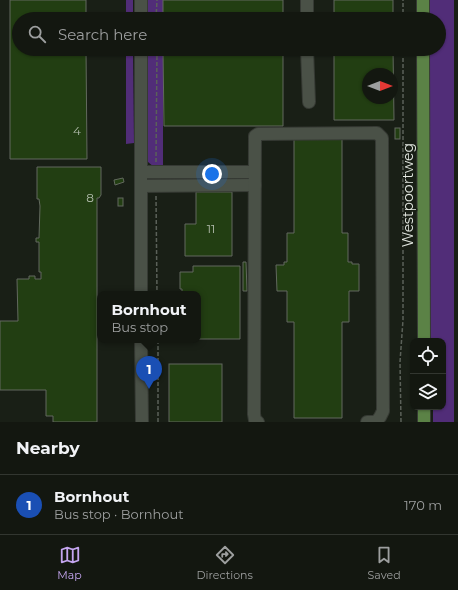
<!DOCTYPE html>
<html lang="en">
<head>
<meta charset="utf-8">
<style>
	body { margin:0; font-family:Montserrat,sans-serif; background:#1c2019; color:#f1f3f6 }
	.controls { position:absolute; right:12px; bottom:12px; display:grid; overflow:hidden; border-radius:8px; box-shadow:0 1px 3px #0004 }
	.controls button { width:36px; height:36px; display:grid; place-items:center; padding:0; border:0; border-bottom:1px solid #323630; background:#131710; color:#f1f3f6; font:20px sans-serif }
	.compass { position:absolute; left:362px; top:68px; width:36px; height:36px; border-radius:50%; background:#131710; box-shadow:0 1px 3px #0004; rotate:90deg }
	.you { position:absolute; left:212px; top:174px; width:14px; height:14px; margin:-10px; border:3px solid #fff; border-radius:50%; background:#1a73e8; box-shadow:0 0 0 6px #1a73e833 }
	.badge { display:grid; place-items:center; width:26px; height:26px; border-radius:50%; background:#c5a6f0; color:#fff; font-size:13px; font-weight:700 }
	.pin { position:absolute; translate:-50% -33px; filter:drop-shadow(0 1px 2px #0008) }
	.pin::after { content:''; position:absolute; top:21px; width:14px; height:12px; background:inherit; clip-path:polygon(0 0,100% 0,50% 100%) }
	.popup { position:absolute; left:97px; top:291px; width:104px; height:52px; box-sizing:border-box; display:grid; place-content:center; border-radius:8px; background:#131710; filter:drop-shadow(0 1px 3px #0005); font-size:13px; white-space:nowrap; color:#9d9f9f }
	.popup b { font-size:15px; color:#f1f3f6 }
	.popup::after { content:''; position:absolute; left:50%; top:100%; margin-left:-8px; border:8px solid transparent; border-top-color:#131710 }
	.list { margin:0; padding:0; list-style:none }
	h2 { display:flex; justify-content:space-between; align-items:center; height:52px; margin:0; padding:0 16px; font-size:17px }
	h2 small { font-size:13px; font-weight:400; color:#9d9f9f }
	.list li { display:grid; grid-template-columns:26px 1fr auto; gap:12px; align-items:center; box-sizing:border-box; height:60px; padding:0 16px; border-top:1px solid #323630 }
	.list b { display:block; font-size:15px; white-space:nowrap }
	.list p { margin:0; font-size:13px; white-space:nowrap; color:#9d9f9f }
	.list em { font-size:13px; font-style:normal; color:#9d9f9f }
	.icon { flex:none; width:22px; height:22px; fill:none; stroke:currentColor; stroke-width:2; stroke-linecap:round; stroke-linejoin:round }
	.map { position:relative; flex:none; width:458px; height:422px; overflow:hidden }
	.search { position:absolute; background:#131710; box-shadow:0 1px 3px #0004; left:12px; right:12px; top:12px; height:44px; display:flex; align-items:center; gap:10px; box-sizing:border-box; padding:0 14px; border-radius:22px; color:#9d9f9f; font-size:15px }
	.sheet { height:112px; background:#131710 }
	nav { display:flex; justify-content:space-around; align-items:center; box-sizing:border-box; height:56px; border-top:1px solid #323630; background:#131710; font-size:11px; color:#9d9f9f }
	nav a { display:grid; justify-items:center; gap:2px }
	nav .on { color:#c5a6f0 }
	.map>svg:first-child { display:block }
</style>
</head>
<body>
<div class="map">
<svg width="458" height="422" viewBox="0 0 458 422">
	<rect width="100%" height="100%" fill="#191f16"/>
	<!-- green -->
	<g fill="#512d78">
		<rect x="126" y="0" width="7" height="19"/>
		<rect x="147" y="0" width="16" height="19"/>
		<polygon points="428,0 454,0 454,422 433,422 433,407 443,407 443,341 431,341 429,322 428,49 439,49 439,19 428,19"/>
		<polygon points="126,49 133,49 134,143 126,144"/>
		<polygon points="147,49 163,49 163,168 154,167 148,162"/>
	</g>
	<!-- building -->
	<g fill="#223e12" stroke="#62695e" fill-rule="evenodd">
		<polygon points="10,0 86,0 86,14 100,14 100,19 19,19 19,49 86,49 87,159 10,159"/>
		<rect x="163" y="0" width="120" height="19"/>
		<rect x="334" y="0" width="59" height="19"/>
		<polygon points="163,49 283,49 283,126 164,126"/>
		<path d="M334,49H393L394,120H334ZM368,74H392V98H368Z"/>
		<rect x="395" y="128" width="5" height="11"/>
		<polygon points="294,138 342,138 342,233 348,233 348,262 352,262 352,264 359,264 359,291 349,291 349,322 342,322 342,418 294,418 294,322 287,322 287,291 277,291 276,265 284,265 284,262 287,262 287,233 294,233"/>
		<polygon points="37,167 101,167 101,195 99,198 97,198 97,422 53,422 53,416 46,416 46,390 0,390 0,321 18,321 17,279 29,279 29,276 35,276 35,279 41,279 41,272 39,272 39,242 36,242 36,238 39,238 40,206 39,199 37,199"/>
		<polygon points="123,178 124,182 115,185 114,180"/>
		<polygon points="196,192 232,192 232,256 185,256 185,224 196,224"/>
		<rect x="118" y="198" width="5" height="8"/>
		<polygon points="243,262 246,262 247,291 243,291"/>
		<polygon points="193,266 240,266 240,339 198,339 198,294 182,294 182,289 180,289 180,272 193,272"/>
		<rect x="169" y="364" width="53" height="58"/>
	</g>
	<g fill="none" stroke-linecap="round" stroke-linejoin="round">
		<defs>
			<g id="minor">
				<polyline points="141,0 141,19"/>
				<polyline points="307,0 307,19"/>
				<polyline points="307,49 309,102"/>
				<polyline points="142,172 254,172"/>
				<polyline points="141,186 255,185"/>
				<polyline points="141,294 141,49"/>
				<polyline points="141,340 142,422"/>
				<polyline points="258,422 255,420 254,414 255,136 258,134 377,133 382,138 383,411 380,417 376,422 367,422"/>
			</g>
			<g id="major">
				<polyline points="423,0 423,19"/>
				<polyline points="423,49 424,341"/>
				<polyline points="424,407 424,422"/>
			</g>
		</defs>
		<!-- minor casing -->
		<use href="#minor" stroke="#363a34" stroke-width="14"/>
		<!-- major casing -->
		<use href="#major" stroke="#363a34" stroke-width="14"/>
		<!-- path -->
		<g stroke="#5b6159" stroke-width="1.5" stroke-dasharray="4 2" stroke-linecap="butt">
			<polyline points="156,19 157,0"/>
			<polyline points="403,19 403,0"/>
			<polyline points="156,162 157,49"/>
			<polyline points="156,196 157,294"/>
			<polyline points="158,340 158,422"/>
			<polyline points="401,422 400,362 403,320 403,49"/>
		</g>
		<!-- minor -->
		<use href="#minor" stroke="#4a5147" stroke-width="12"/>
		<!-- major -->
		<use href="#major" stroke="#5b8246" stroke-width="12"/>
	</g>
	<g text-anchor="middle" stroke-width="3" stroke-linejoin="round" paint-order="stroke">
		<!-- number labels -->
		<g font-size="12" fill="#b4beae">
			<text x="77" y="135">4</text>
			<text x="90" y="202">8</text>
			<text x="211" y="233">11</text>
		</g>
		<!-- street labels -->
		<g font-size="14" fill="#e4e9e2" stroke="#191f16">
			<text transform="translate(408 195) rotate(-90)" y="5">Westpoortweg</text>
		</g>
	</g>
</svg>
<div class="controls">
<button><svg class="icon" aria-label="locate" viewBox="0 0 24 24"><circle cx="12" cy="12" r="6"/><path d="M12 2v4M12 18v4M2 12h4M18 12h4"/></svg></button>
<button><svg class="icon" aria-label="layers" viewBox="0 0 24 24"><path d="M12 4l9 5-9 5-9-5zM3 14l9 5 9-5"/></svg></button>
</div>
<svg class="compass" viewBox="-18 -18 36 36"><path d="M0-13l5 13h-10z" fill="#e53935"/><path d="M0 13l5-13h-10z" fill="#9d9f9f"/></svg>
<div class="you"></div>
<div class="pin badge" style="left:149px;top:389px;background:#1a4fb4">1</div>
<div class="popup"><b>Bornhout</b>Bus stop</div>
<div class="search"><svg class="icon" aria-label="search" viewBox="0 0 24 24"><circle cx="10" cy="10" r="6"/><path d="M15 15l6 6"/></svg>Search here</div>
</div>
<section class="sheet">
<h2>Nearby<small></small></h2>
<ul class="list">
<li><span class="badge" style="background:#1a4fb4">1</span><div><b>Bornhout</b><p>Bus stop · Bornhout</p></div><em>170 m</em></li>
</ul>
</section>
<nav>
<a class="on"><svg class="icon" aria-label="map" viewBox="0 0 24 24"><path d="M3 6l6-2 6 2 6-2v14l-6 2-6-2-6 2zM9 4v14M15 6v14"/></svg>Map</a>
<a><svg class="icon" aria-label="directions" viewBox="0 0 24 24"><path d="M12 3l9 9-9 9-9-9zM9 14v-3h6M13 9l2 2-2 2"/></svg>Directions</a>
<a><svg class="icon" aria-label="saved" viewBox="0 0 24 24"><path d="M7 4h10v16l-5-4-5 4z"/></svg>Saved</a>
</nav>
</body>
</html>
